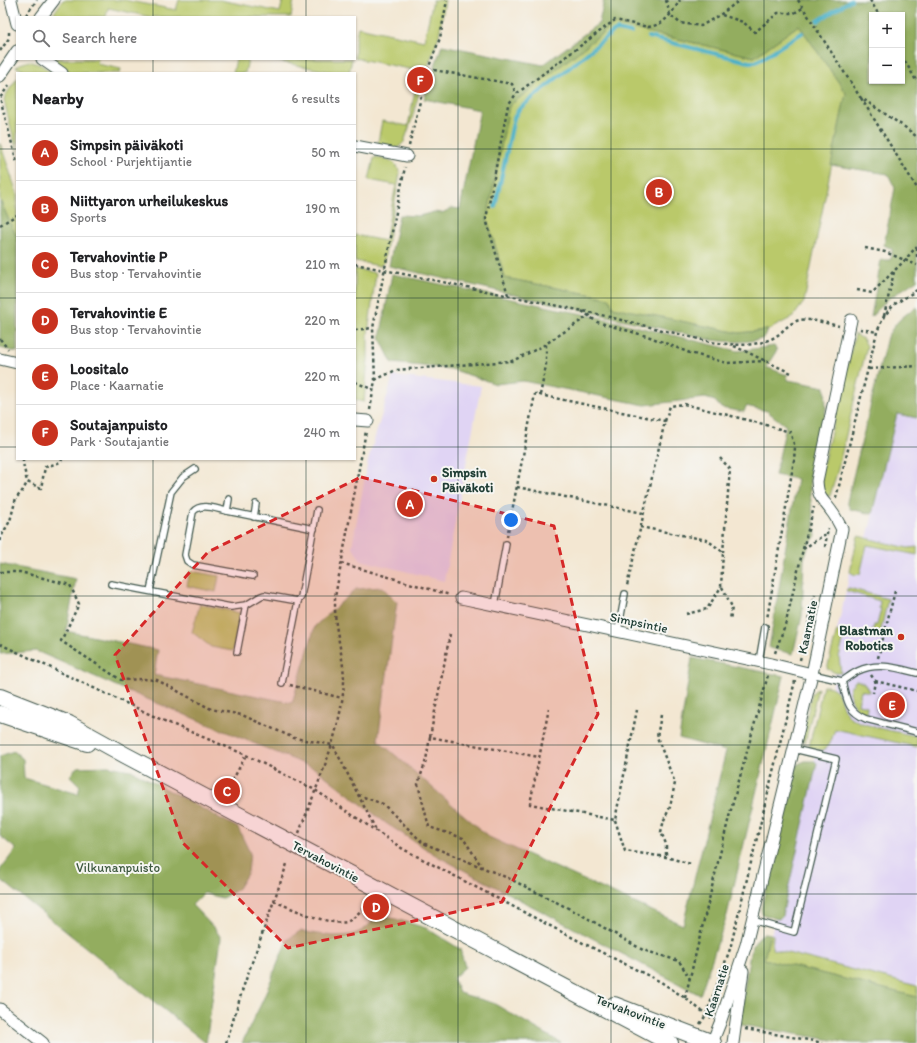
<!DOCTYPE html>
<html lang="en">
<head>
<meta charset="utf-8">
<style>
	body { margin:0; font-family:Itim,sans-serif; background:#f6f6f6; color:#202124 }
	.controls { position:absolute; right:12px; top:12px; display:grid; overflow:hidden; border-radius:0px; box-shadow:0 1px 3px #0004 }
	.controls button { width:36px; height:36px; display:grid; place-items:center; padding:0; border:0; border-bottom:1px solid #e0e0e0; background:#fff; color:#202124; font:20px sans-serif }
	.you { position:absolute; left:511px; top:520px; width:14px; height:14px; margin:-10px; border:3px solid #fff; border-radius:50%; background:#1a73e8; box-shadow:0 0 0 6px #1a73e833 }
	.badge { display:grid; place-items:center; width:26px; height:26px; border-radius:50%; background:#c8321e; color:#fff; font-size:13px; font-weight:700 }
	.pin { position:absolute; translate:-50% -50%; border:2px solid #fff; box-shadow:0 1px 4px #0006 }
	.list { margin:0; padding:0; list-style:none }
	h2 { display:flex; justify-content:space-between; align-items:center; height:52px; margin:0; padding:0 16px; font-size:17px }
	h2 small { font-size:13px; font-weight:400; color:#757577 }
	.list li { display:grid; grid-template-columns:26px 1fr auto; gap:12px; align-items:center; box-sizing:border-box; height:56px; padding:0 16px; border-top:1px solid #e0e0e0 }
	.list b { display:block; font-size:15px; white-space:nowrap }
	.list p { margin:0; font-size:13px; white-space:nowrap; color:#757577 }
	.list em { font-size:13px; font-style:normal; color:#757577 }
	.icon { flex:none; width:22px; height:22px; fill:none; stroke:currentColor; stroke-width:2; stroke-linecap:round; stroke-linejoin:round }
	.map { position:relative; flex:none; width:917px; height:1043px; overflow:hidden }
	.search { position:absolute; background:#fff; box-shadow:0 1px 3px #0004; left:16px; top:16px; width:340px; height:44px; display:flex; align-items:center; gap:10px; box-sizing:border-box; padding:0 14px; border-radius:0px; color:#757577; font-size:15px }
	.panel { position:absolute; background:#fff; box-shadow:0 1px 3px #0004; left:16px; top:72px; width:340px; height:388px; border-radius:0px }
	.map>svg:first-child { display:block }
</style>
</head>
<body>
<div class="map">
<svg width="917" height="1043" viewBox="0 0 917 1043">
	<rect width="100%" height="100%" fill="#f6f6f2"/>
	<filter id="ink" filterUnits="userSpaceOnUse"><feTurbulence type="fractalNoise" baseFrequency=".025" numOctaves="2"/><feDisplacementMap in="SourceGraphic" scale="8" xChannelSelector="R" yChannelSelector="G"/><feConvolveMatrix kernelMatrix="1 2 1 2 8 2 1 2 1" color-interpolation-filters="sRGB"/></filter>
	<filter id="wash" filterUnits="userSpaceOnUse"><feTurbulence type="fractalNoise" baseFrequency=".012" numOctaves="4" result="noise"/><feDisplacementMap in="SourceGraphic" scale="16" xChannelSelector="R" yChannelSelector="G"/><feGaussianBlur stdDeviation="0.9" result="paint"/><feColorMatrix in="noise" values="0 0 0 0 0 0 0 0 0 0 0 0 0 0 0 0 0 1.4 0 .05"/><feComposite in="paint" operator="in"/></filter>
	<g filter="url(#wash)">
		<rect width="100%" height="100%" fill="#f3e7d2"/>
		<!-- built -->
		<g fill="#e0d4f4">
			<polygon points="393,376 481,386 444,581 361,560 352,547 368,461"/>
			<polygon points="897,414 917,418 917,997 764,959 783,892 845,633 837,631 858,536 867,538"/>
		</g>
		<!-- green -->
		<g fill="#bac96b" stroke="#6c8350">
			<polygon points="63,0 124,0 176,10 179,0 220,0 280,12 283,0 294,0 291,17 151,17 108,8 106,17 51,17"/>
			<polygon points="433,0 445,0 439,36 420,89 412,119 404,142 400,146 395,149 380,146 378,142 382,121 408,126 419,71 355,58 355,42 358,27 424,41"/>
			<polygon points="614,24 754,57 799,25 846,93 804,302 793,317 768,330 739,333 612,307 609,298 505,278 487,219 509,106"/>
			<polygon points="51,59 98,59 97,64 121,69 120,73 72,73"/>
			<polygon points="236,59 248,59 245,73 233,73"/>
			<polygon points="266,59 352,59 349,73 336,73"/>
			<polygon points="29,61 41,65 53,73 32,73 16,67 20,64"/>
			<polygon points="17,78 17,151 4,101 5,96"/>
			<polygon points="0,143 17,193 17,238 0,200"/>
			<path d="M376,157C388,159 396,160 400,173L384,262L380,266L355,261V235L385,241L396,185L369,180L374,158Z"/>
			<polygon points="355,269 376,273 368,334 368,359 364,402 355,400"/>
			<polygon points="855,334 863,339 867,346 838,469 830,496 826,496 822,489 822,469"/>
			<polygon points="858,536 908,548 917,547 917,555 867,545 860,574 855,575 850,572"/>
			<polygon points="190,571 219,576 216,592 187,586"/>
			<polygon points="849,588 888,599 879,638 872,636 874,625 877,625 881,609 879,608 880,601 847,591 846,590"/>
			<polygon points="200,604 240,613 233,651 211,647 192,632"/>
			<polygon points="837,631 845,633 839,657 841,673 836,673 827,669"/>
			<path d="M856,680L864,683L869,691V692L861,690L858,704L867,706L866,714C854,711 849,700 850,688Z"/>
			<path d="M823,686C845,686 837,705 849,716C862,727 899,732 917,736V747L835,729C830,744 829,756 809,747Z"/>
			<polygon points="818,688 805,743 802,740 802,736 812,693"/>
			<polygon points="770,934 773,935 772,949 917,986 917,997 764,959"/>
		</g>
		<!-- forest -->
		<g fill="#93ad5f" stroke="#59754a" fill-rule="evenodd">
			<path d="M604,0H917V280L888,299L871,317L881,260H890L892,256V249L884,245L895,188L888,174L831,165L846,93L799,25L754,57L614,24L509,106L487,219L505,278L609,298L613,307L739,333L768,330L762,339C744,343 729,342 712,340L389,266L399,215L419,216L434,212L442,213L452,208L460,209L480,110L424,99L442,45L543,65L599,23ZM872,15H902V81H872Z"/>
			<polygon points="0,200 17,238 17,352 0,348"/>
			<polygon points="392,274 597,317 738,351 774,346 777,350 766,367 787,375 788,380 825,387 826,408 824,425 810,467 810,494 816,536 809,545 804,559 802,616 793,654 769,648 797,479 775,475 786,426 767,411 746,406 744,412 721,408 715,401 705,398 645,405 523,381 496,384 451,369 392,363 380,338"/>
			<path d="M917,307V418L897,414L872,514L850,509L847,502L887,337C897,321 901,317 917,307Z"/>
			<polygon points="0,564 76,579 66,631 158,650 154,675 292,703 315,626 356,589 382,587 397,602 378,740 489,837 683,925 726,751 679,738 692,658 784,676 727,915 700,995 437,856 387,824 316,769 135,694 36,651 0,654"/>
			<polygon points="14,751 23,759 24,778 78,794 80,786 70,776 77,767 108,766 131,770 238,828 250,853 248,872 237,890 222,898 204,893 192,905 215,929 221,938 206,1043 0,879 0,870 16,849 0,836 0,756"/>
			<polygon points="805,761 815,761 817,763 782,916 779,919 777,919 762,914 761,909 793,774 798,764"/>
			<path d="M377,916L396,919L426,928L460,949L465,967L453,978L459,993L493,1003L561,1043H242L263,1000L287,940L300,931C318,934 348,941 364,929C369,926 373,920 377,916Z"/>
			<path d="M764,933L770,934L764,959L917,997V1043H850L741,1025L740,1015L750,953C753,945 757,937 764,933Z"/>
		</g>
		<g fill="none" stroke-linecap="round" stroke-linejoin="round">
			<!-- stream -->
			<g stroke="#49b0c8" stroke-width="4">
				<polyline points="818,21 851,0"/>
				<polyline points="648,37 749,62 756,62 802,33"/>
				<polyline points="495,207 514,118 519,109 613,32 617,30 631,33"/>
			</g>
		</g>
	</g>
	<g filter="url(#ink)">
		<g fill="none" stroke-linecap="round" stroke-linejoin="round">
			<defs>
				<g id="lane">
					<polyline points="229,499 227,511 314,529"/>
					<path d="M227,511C216,509 201,502 193,512L185,555L187,561L193,565L253,576"/>
					<polyline points="254,517 256,504"/>
					<polyline points="111,584 231,607 246,605 261,596 264,595 298,601"/>
					<polyline points="150,591 171,492 183,477 195,469"/>
					<polyline points="495,605 506,544"/>
					<polyline points="618,631 625,594"/>
					<polyline points="237,652 246,605"/>
					<polyline points="759,661 765,627"/>
					<path d="M812,674L842,681C847,700 847,711 866,719L917,732"/>
					<path d="M842,681C847,678 853,673 858,671C878,662 897,668 917,673"/>
					<polyline points="282,683 298,601 301,597 317,510"/>
					<polyline points="752,920 794,932 836,759 794,749"/>
				</g>
				<g id="street">
					<polyline points="11,0 17,24"/>
					<polyline points="41,17 54,0"/>
					<polyline points="42,59 62,73"/>
					<polyline points="0,76 17,51"/>
					<polyline points="355,146 407,156"/>
					<polyline points="0,359 17,363"/>
					<polyline points="355,420 368,421"/>
					<polyline points="461,598 771,664 812,674"/>
					<polyline points="0,1009 43,1043"/>
					<path d="M712,1043L720,1023L746,945L812,674L842,529C839,524 836,517 832,512C823,499 818,499 817,481L851,320"/>
					<polyline points="733,1043 743,971"/>
				</g>
				<g id="secondary">
					<polyline points="0,697 69,724 125,755 670,1043"/>
					<polyline points="0,714 87,743"/>
					<polyline points="614,1005 713,1043"/>
				</g>
			</defs>
			<!-- lane casing -->
			<use href="#lane" stroke="#3f564c" stroke-width="8"/>
			<!-- street casing -->
			<use href="#street" stroke="#3f564c" stroke-width="13"/>
			<!-- secondary casing -->
			<use href="#secondary" stroke="#3f564c" stroke-width="18"/>
			<!-- path -->
			<g stroke="#3f564c" stroke-width="2.5" stroke-dasharray="3 3" stroke-linecap="butt">
				<polyline points="666,0 670,15 680,23 701,26 721,14 740,0"/>
				<polyline points="798,0 860,97 906,128 917,137"/>
				<polyline points="870,0 879,15"/>
				<polyline points="26,15 37,0"/>
				<polyline points="722,15 743,22 755,32 778,13 794,13 803,8"/>
				<polyline points="9,32 9,38"/>
				<polyline points="0,51 10,37"/>
				<polyline points="902,56 917,82"/>
				<polyline points="428,69 512,84 516,94"/>
				<polyline points="9,85 0,98 17,163"/>
				<polyline points="861,98 917,188"/>
				<polyline points="409,146 428,69 440,38 447,0"/>
				<polyline points="0,225 17,215"/>
				<polyline points="865,248 885,252 917,265"/>
				<polyline points="917,248 917,257"/>
				<path d="M355,264L593,313L711,342C732,345 755,348 775,337C783,332 789,322 800,320C808,318 830,324 839,326"/>
				<polyline points="857,290 872,293 905,260 917,246"/>
				<path d="M508,295L486,219L508,105L516,94L615,20L648,27C665,25 672,13 680,0"/>
				<polyline points="582,311 597,322 650,337 690,353 727,363 765,361"/>
				<polyline points="884,316 894,272"/>
				<polyline points="860,329 877,332"/>
				<polyline points="355,330 373,328"/>
				<polyline points="0,339 8,349"/>
				<polyline points="734,346 791,373"/>
				<polyline points="869,369 917,366"/>
				<polyline points="375,380 396,370 512,361 541,347 593,313"/>
				<polyline points="355,382 374,390"/>
				<polyline points="540,395 546,366 546,344"/>
				<polyline points="370,410 375,380 373,328 405,167"/>
				<polyline points="665,421 670,406 684,404 763,424 790,432 795,447 794,460 767,619"/>
				<polyline points="720,458 730,469 723,552"/>
				<polyline points="23,459 23,463 27,482 41,488 45,467 61,462 62,459"/>
				<polyline points="517,487 643,513"/>
				<polyline points="836,498 877,332 884,316 895,304 917,290"/>
				<polyline points="640,527 707,540 723,552 721,587 707,609 686,614"/>
				<polyline points="507,537 535,394 665,421 627,586"/>
				<polyline points="0,541 3,533 10,521 16,498 21,493 27,483"/>
				<polyline points="825,547 828,528"/>
				<polyline points="803,549 814,507"/>
				<polyline points="341,563 450,595"/>
				<polyline points="0,572 20,572 70,585 79,604 61,641 121,680 143,679 157,680 211,709 242,715 294,738 333,745 376,830"/>
				<polyline points="722,587 732,607 730,620"/>
				<polyline points="450,634 430,737 539,757"/>
				<polyline points="0,644 162,720 246,755 315,790 403,849 579,941 661,982 685,998 711,1018"/>
				<polyline points="775,653 786,622 803,549 827,533"/>
				<polyline points="878,658 895,591"/>
				<polyline points="800,660 815,595"/>
				<polyline points="871,675 875,681 873,693"/>
				<polyline points="875,681 917,691"/>
				<polyline points="290,685 342,698"/>
				<polyline points="549,708 530,804 615,820 637,710"/>
				<polyline points="661,715 657,737 675,783 670,807 664,820 661,832 666,844 666,857"/>
				<polyline points="430,737 426,760 418,784 429,827 463,838 482,867"/>
				<polyline points="227,791 246,755"/>
				<polyline points="358,795 383,804 423,843 508,878 580,914 643,950 679,961 690,979"/>
				<polyline points="615,820 625,851 666,857 691,864"/>
				<path d="M299,833C317,784 341,735 344,682C344,663 339,644 336,625C335,616 335,606 335,597L366,431"/>
				<path d="M274,901C291,908 329,926 346,922C356,919 360,909 368,904L376,907"/>
				<polyline points="685,998 729,817 768,675"/>
				<polyline points="700,1024 706,1015 730,949 795,681"/>
				<polyline points="745,1029 809,1040 822,1043"/>
				<polyline points="226,1043 244,985 287,864"/>
			</g>
			<!-- lane -->
			<use href="#lane" stroke="#fff" stroke-width="5.5"/>
			<!-- street -->
			<use href="#street" stroke="#fff" stroke-width="11"/>
			<!-- secondary -->
			<use href="#secondary" stroke="#fff" stroke-width="16"/>
		</g>
	</g>
	<!-- marked area -->
	<path fill="#d62828" fill-opacity="0.2" stroke="#d62828" stroke-width="3" stroke-dasharray="8 5" stroke-linejoin="round" d="M361,477L554,526L598,714L502,902L288,948L183,843L115,655L208,552Z"/>
	<!-- grid -->
	<path fill="none" stroke="#1f3d34" stroke-width="1" stroke-opacity="0.55" d="M153,0V17M306,0V17M458,0V1043M611,0V1043M764,0V1043M153,59V73M306,59V73M0,149H17M355,149H917M0,298H17M355,298H917M0,447H17M355,447H917M153,459V1043M306,459V1043M0,596H917M0,745H917M0,894H917"/>
	<!-- markers -->
	<g fill="#c8321e" stroke="#f6f6f2" stroke-width="1.5">
		<circle cx="434" cy="479" r="4"/>
		<circle cx="901" cy="637" r="4"/>
	</g>
	<g text-anchor="middle" stroke-width="4" stroke-linejoin="round" paint-order="stroke">
		<!-- poi labels -->
		<g font-size="13" font-weight="bold" fill="#1f3d34" stroke="#f6f6f2" text-anchor="start">
			<text x="442" y="477">Simpsin<tspan x="442" dy="15">Päiväkoti</tspan></text>
			<text x="893" y="635" text-anchor="end">Blastman<tspan x="893" dy="15">Robotics</tspan></text>
		</g>
		<!-- street labels -->
		<g font-size="13" fill="#1f3d34" stroke="#f6f6f2">
			<text transform="translate(639 622) rotate(12)" y="5">Simpsintie</text>
			<text transform="translate(807 627) rotate(-78)" y="5">Kaarnatie</text>
			<text transform="translate(326 861) rotate(28)" y="5">Tervahovintie</text>
			<text transform="translate(716 990) rotate(-72)" y="5">Kaarnatie</text>
			<text transform="translate(631 1011) rotate(21)" y="5">Tervahovintie</text>
		</g>
		<!-- park labels -->
		<g font-size="13" fill="#3e593f" stroke="#f6f6f2">
			<text x="118" y="872">Vilkunanpuisto</text>
		</g>
	</g>
</svg>
<div class="controls">
<button>+</button>
<button>−</button>
</div>
<div class="you"></div>
<div class="pin badge" style="left:410px;top:504px">A</div>
<div class="pin badge" style="left:659px;top:192px">B</div>
<div class="pin badge" style="left:227px;top:791px">C</div>
<div class="pin badge" style="left:376px;top:907px">D</div>
<div class="pin badge" style="left:892px;top:705px">E</div>
<div class="pin badge" style="left:420px;top:80px">F</div>
<div class="search"><svg class="icon" aria-label="search" viewBox="0 0 24 24"><circle cx="10" cy="10" r="6"/><path d="M15 15l6 6"/></svg>Search here</div>
<section class="panel">
<h2>Nearby<small>6 results</small></h2>
<ul class="list">
<li><span class="badge">A</span><div><b>Simpsin päiväkoti</b><p>School · Purjehtijantie</p></div><em>50 m</em></li>
<li><span class="badge">B</span><div><b>Niittyaron urheilukeskus</b><p>Sports</p></div><em>190 m</em></li>
<li><span class="badge">C</span><div><b>Tervahovintie P</b><p>Bus stop · Tervahovintie</p></div><em>210 m</em></li>
<li><span class="badge">D</span><div><b>Tervahovintie E</b><p>Bus stop · Tervahovintie</p></div><em>220 m</em></li>
<li><span class="badge">E</span><div><b>Loositalo</b><p>Place · Kaarnatie</p></div><em>220 m</em></li>
<li><span class="badge">F</span><div><b>Soutajanpuisto</b><p>Park · Soutajantie</p></div><em>240 m</em></li>
</ul>
</section>
</div>
</body>
</html>
